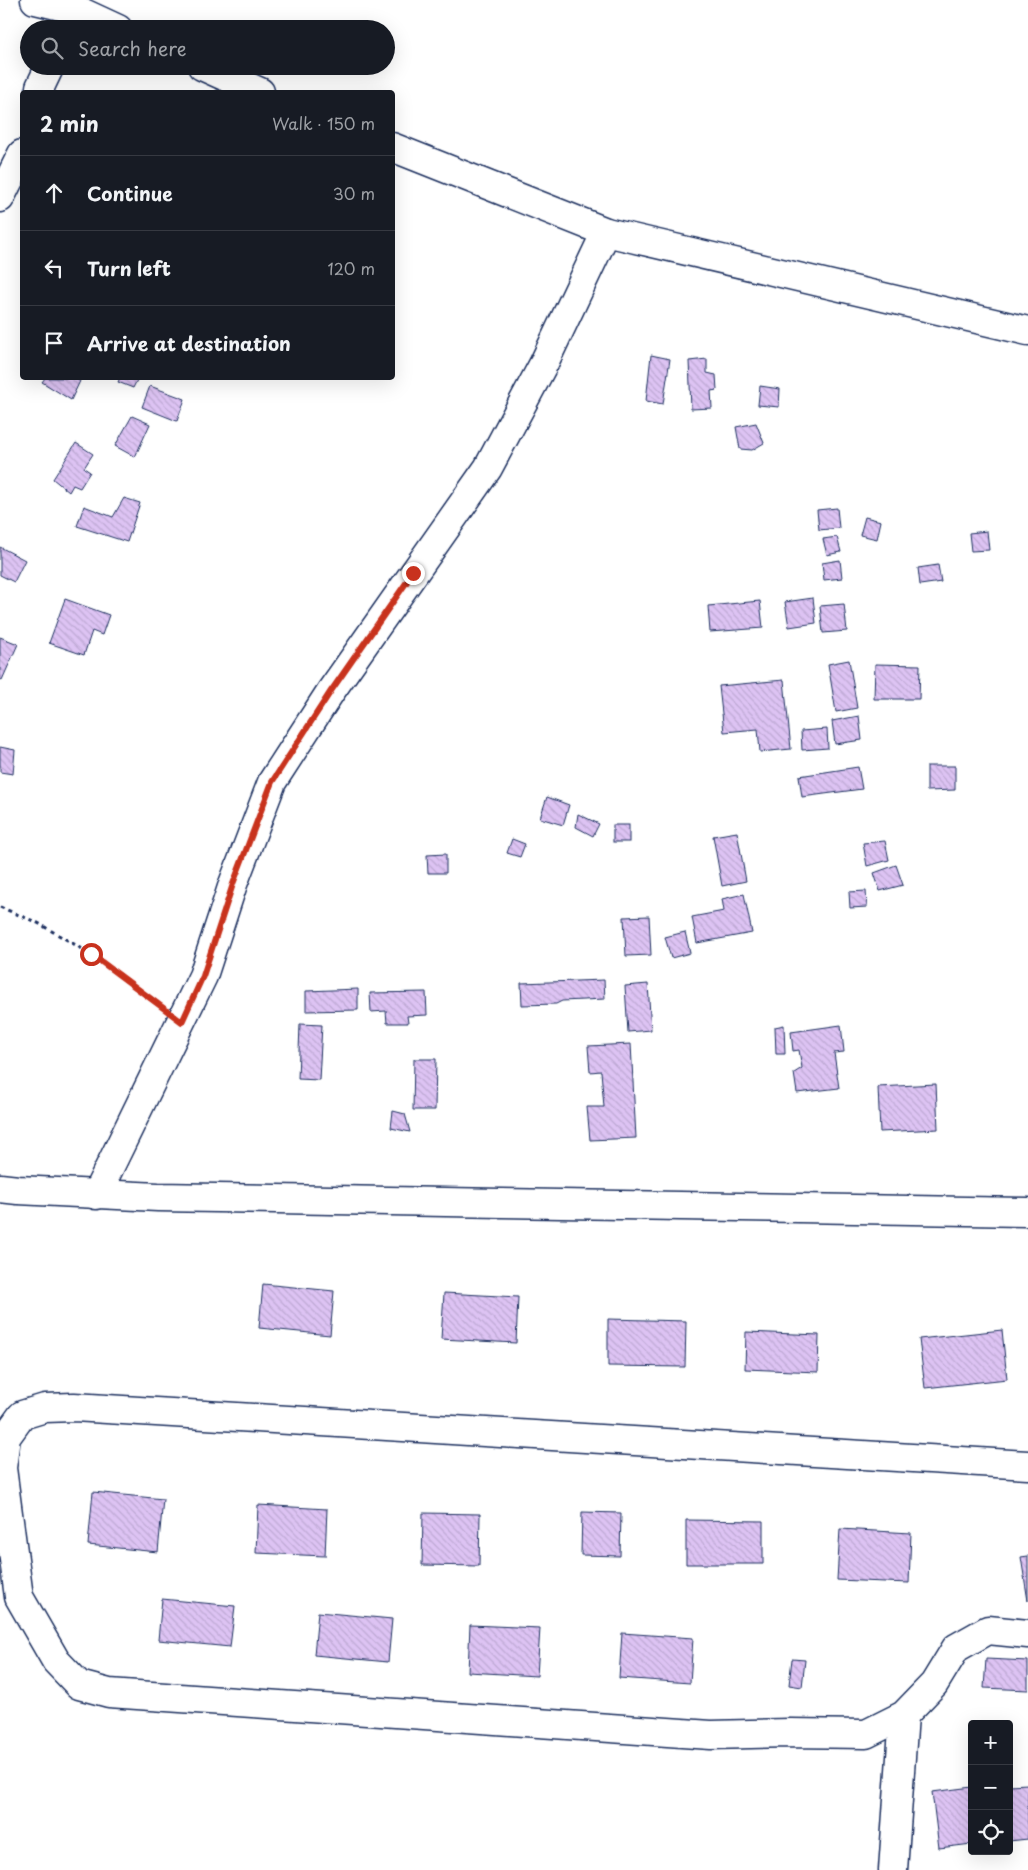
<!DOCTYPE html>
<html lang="en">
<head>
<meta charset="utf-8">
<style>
	body { margin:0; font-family:"Playpen Sans",sans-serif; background:#20242c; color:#f1f3f6 }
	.controls { position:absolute; right:15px; bottom:15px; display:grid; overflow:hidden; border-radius:5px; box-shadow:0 5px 20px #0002 }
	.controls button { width:45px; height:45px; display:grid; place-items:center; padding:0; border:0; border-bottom:1px solid #363941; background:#171b24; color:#f1f3f6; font:25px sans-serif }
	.stop { position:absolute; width:15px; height:15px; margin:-11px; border:4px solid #c8321e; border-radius:50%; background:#fff }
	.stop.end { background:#c8321e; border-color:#fff; box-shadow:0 1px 5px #0008 }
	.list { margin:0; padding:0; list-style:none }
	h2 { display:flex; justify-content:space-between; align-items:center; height:65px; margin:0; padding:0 20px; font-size:21px }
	h2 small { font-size:16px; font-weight:400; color:#9ea1a6 }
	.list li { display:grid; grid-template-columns:32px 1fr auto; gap:15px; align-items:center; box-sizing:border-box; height:75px; padding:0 20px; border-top:1px solid #363941 }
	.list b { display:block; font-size:19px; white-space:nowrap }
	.list em { font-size:16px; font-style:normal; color:#9ea1a6 }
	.icon { flex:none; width:28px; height:28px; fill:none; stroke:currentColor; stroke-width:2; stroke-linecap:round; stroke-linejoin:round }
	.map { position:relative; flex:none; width:1028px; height:1870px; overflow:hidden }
	.search { position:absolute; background:#171b24; box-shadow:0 5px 20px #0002; left:20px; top:20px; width:375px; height:55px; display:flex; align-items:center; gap:12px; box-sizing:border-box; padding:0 18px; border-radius:28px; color:#9ea1a6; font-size:19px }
	.panel { position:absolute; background:#171b24; box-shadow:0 5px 20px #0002; left:20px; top:90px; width:375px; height:290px; border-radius:5px }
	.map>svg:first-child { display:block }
</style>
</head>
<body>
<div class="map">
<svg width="1028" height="1870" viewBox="0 0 1028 1870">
	<defs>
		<pattern id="building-back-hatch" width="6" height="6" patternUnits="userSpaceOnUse" patternTransform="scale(1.25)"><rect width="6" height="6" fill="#ddc3f3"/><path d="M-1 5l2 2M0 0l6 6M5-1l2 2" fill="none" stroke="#bda8d3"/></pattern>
	</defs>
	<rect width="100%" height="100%" fill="#fff"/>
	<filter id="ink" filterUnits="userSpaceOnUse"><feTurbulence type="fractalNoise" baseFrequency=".02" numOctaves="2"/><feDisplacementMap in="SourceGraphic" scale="10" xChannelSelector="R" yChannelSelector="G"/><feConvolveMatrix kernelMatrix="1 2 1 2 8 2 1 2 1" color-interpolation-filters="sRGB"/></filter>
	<g filter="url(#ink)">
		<!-- building -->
		<g fill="url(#building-back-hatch)" stroke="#1b2f5e">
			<polygon points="651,355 670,359 663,404 646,401"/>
			<polygon points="707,359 707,373 716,375 717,390 711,391 712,408 691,409 689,361"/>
			<polygon points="45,378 73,378 80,381 71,400 42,382"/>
			<polygon points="120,378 138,378 133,388 118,382"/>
			<polygon points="150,386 185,399 177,421 142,407"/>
			<polygon points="760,386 780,389 779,407 758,405"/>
			<polygon points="132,416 150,424 135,457 115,446"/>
			<polygon points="756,423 764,443 752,450 740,449 736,427"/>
			<polygon points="76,443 93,454 84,468 90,472 80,488 73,485 69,492 53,479"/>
			<polygon points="124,498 140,503 127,542 77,526 84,506 113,517"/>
			<polygon points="837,508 839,528 819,530 817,510"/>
			<polygon points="865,517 881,521 877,539 860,535"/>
			<polygon points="987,531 989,550 971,551 969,533"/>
			<polygon points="837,537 841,552 827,555 823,539"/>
			<polygon points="0,547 25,560 14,582 0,575"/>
			<polygon points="840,560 842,578 824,580 822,563"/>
			<polygon points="938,565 941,582 920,585 918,568"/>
			<polygon points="813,598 816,623 789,627 785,602"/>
			<polygon points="65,599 109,615 102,635 92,631 84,655 49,643"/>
			<polygon points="760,601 763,628 710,632 708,606"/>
			<polygon points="844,604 847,631 823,633 820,606"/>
			<polygon points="0,637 18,644 2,680 0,679"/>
			<polygon points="849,660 857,708 836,712 828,664"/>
			<polygon points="875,664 920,665 919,699 874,699"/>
			<polygon points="784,680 791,749 760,752 758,729 724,732 719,686"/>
			<polygon points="859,716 862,740 835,744 832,721"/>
			<polygon points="827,729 828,748 802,750 801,731"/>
			<polygon points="0,747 15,750 13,774 0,772"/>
			<polygon points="927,766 955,766 955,790 927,791"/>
			<polygon points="858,767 862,789 802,797 799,776"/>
			<polygon points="547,797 569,805 563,825 540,818"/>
			<polygon points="578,814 599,824 593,836 576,827"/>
			<rect x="613" y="825" width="16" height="17"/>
			<polygon points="737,832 746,881 722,886 713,836"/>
			<polygon points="512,839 525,844 520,857 507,853"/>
			<polygon points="885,841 889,860 867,866 863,843"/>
			<polygon points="446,854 446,873 428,873 427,855"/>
			<polygon points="896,865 903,885 880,891 874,873"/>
			<polygon points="866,891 867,907 850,908 849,892"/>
			<polygon points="744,894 752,933 697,943 692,917 724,911 722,899"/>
			<polygon points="649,916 651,955 626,956 624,917"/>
			<polygon points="685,932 690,953 671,958 665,937"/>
			<polygon points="604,980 605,999 562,1001 556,1004 522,1005 521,983"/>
			<polygon points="648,984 651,1030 628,1032 625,986"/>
			<polygon points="358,989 358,1010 306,1011 306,991"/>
			<polygon points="426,992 427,1015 407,1016 408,1023 387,1023 386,1011 371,1012 370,993"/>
			<polygon points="300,1024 322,1025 319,1080 298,1079"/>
			<polygon points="784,1025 785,1054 776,1054 775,1027"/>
			<polygon points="841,1025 844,1052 834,1053 839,1088 797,1093 794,1073 802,1068 799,1050 793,1051 791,1032"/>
			<polygon points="631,1044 636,1138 590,1140 587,1107 604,1107 601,1071 590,1072 588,1046"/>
			<polygon points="414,1059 436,1059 435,1110 413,1110"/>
			<polygon points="936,1084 938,1129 880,1132 878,1087"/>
			<polygon points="393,1111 405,1114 410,1132 391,1128"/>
			<polygon points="263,1284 334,1291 330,1335 259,1328"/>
			<polygon points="444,1293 518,1297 516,1343 441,1339"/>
			<polygon points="608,1319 686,1321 685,1367 608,1366"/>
			<polygon points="1002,1330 1007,1379 925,1388 919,1339"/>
			<polygon points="746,1332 819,1335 818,1372 745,1369"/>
			<polygon points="93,1492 163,1499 158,1552 88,1545"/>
			<polygon points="258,1505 327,1509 325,1556 256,1553"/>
			<polygon points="582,1512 621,1513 620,1556 581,1555"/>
			<polygon points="423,1513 480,1514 479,1566 422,1565"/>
			<polygon points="686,1520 763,1521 763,1564 686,1564"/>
			<polygon points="840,1529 911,1533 909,1583 837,1580"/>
			<polygon points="1028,1556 1028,1601 1021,1557"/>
			<polygon points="162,1599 235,1606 230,1647 158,1640"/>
			<polygon points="318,1612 392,1619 388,1662 314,1655"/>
			<polygon points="470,1625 540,1628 537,1676 468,1672"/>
			<polygon points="622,1633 693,1638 690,1683 619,1678"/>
			<polygon points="792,1659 805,1660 802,1687 789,1685"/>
			<polygon points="986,1659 1028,1661 1028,1690 984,1688"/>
			<polygon points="1028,1784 1028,1839 1009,1841 1009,1785"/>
			<polygon points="972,1787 972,1844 939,1848 932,1792"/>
		</g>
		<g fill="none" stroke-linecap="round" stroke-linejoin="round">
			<defs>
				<g id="minor">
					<polyline points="35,0 77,10 118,29"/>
					<polyline points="202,66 260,92"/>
					<polyline points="40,92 40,87 50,66"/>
					<polyline points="392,147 606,232 1028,331"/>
					<polyline points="0,198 22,154"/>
					<polyline points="0,1188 18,1190 158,1197 1028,1212"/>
					<polyline points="96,1195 203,976 233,884 272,782 331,691 488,468 544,363 606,232"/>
					<polyline points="1028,1465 74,1407 45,1408 22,1415 6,1437 2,1468 19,1597 56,1661 79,1685 109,1693 711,1735 790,1733 866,1734 904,1715 934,1684 956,1648 988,1630 1028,1634"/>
					<polyline points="893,1870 904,1715"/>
				</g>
			</defs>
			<!-- minor casing -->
			<use href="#minor" stroke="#1b2f5e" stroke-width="31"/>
			<!-- path -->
			<polyline stroke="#1b2f5e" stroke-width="3" stroke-dasharray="4 4" stroke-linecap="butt" points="0,907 38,923 91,954 157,1003"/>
			<!-- minor -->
			<use href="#minor" stroke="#fff" stroke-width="28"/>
		</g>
	</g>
	<g fill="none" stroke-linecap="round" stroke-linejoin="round" filter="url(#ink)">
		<!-- route -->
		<polyline stroke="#c8321e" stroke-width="6" points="91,954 182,1022 203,976 233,884 272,782 331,691 413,573"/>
	</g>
</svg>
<div class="controls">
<button>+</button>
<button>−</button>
<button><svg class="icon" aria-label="locate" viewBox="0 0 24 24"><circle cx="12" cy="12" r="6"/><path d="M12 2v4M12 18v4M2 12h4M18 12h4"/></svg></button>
</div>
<div class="stop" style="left:91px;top:954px"></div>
<div class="stop end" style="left:413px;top:573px"></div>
<div class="search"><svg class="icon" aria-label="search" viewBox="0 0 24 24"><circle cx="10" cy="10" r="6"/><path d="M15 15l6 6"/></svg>Search here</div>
<section class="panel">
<h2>2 min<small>Walk · 150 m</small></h2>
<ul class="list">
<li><svg class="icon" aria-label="ahead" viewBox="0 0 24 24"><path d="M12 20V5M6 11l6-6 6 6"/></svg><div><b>Continue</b></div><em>30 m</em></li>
<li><svg class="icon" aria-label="left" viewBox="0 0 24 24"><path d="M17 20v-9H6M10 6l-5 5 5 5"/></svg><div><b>Turn left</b></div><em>120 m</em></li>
<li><svg class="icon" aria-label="arrive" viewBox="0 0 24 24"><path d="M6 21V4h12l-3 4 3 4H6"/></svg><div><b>Arrive at destination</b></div></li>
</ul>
</section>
</div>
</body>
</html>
